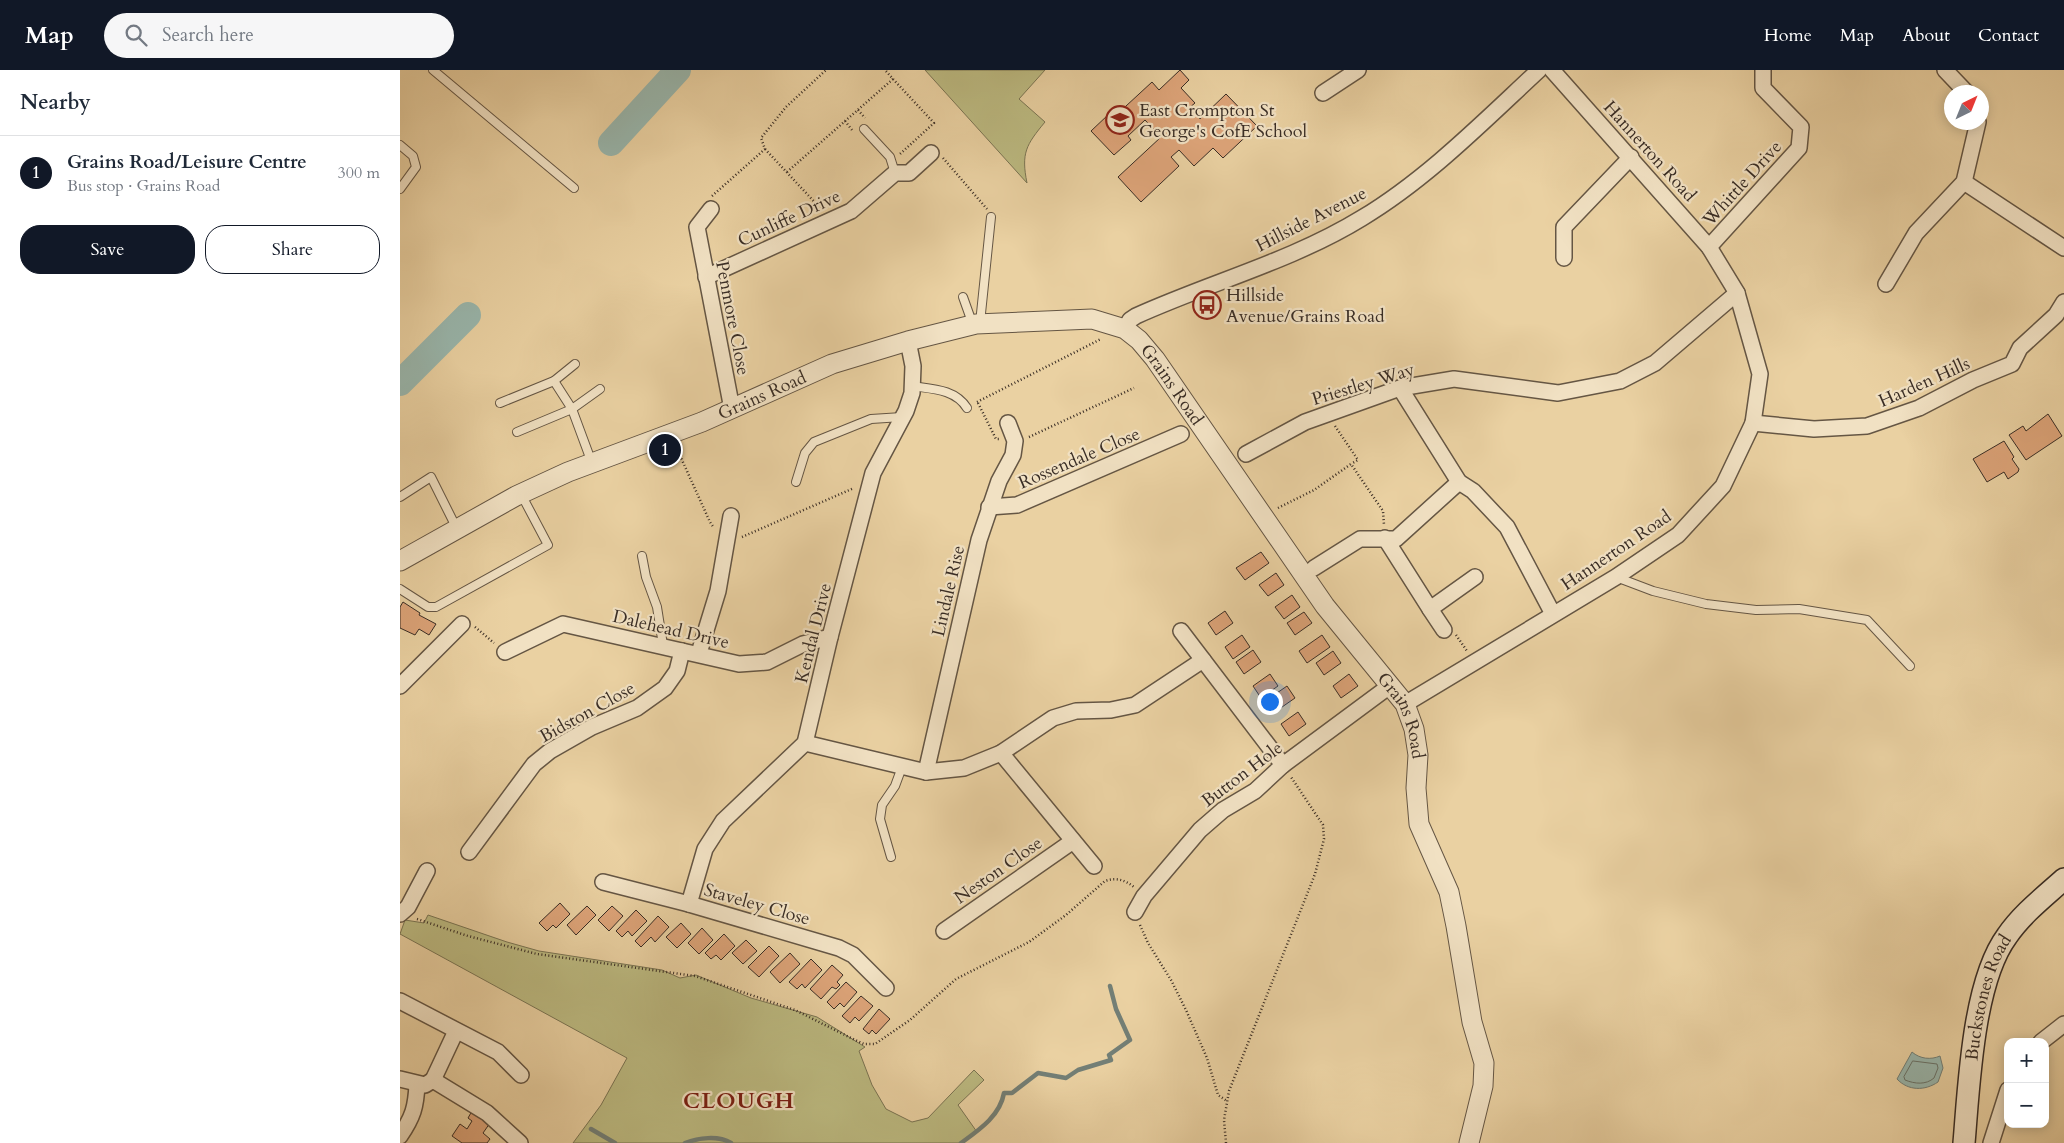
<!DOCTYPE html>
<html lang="en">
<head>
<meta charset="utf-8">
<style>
	body { margin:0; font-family:Cardo,serif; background:#f6f6f7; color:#1f2937 }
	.controls { position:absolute; right:15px; bottom:15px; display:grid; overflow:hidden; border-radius:10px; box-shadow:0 2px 12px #0003 }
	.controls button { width:45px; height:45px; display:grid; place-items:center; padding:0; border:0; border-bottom:1px solid #e0e1e3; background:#fff; color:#1f2937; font:25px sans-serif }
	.compass { position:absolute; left:1544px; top:15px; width:45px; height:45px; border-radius:50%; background:#fff; box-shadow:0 2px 12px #0003; rotate:43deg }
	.you { position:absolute; left:869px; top:631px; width:18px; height:18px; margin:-12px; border:4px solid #fff; border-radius:50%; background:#1a73e8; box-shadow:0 0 0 8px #1a73e833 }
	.badge { display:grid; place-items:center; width:32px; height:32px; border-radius:50%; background:#111827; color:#fff; font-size:16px; font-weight:700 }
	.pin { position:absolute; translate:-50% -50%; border:2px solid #fff; box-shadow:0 1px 5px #0006 }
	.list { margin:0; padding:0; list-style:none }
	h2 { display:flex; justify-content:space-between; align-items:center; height:65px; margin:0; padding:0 20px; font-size:21px }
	h2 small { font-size:16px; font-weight:400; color:#747a83 }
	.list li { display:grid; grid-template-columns:32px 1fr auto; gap:15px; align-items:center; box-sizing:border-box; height:75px; padding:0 20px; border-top:1px solid #e0e1e3 }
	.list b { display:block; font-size:19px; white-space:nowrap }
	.list p { margin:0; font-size:16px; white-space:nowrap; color:#747a83 }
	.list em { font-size:16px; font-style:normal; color:#747a83 }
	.actions { display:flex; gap:10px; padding:15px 20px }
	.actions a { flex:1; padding:11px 0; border:1px solid #111827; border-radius:20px; text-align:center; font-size:18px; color:#111827 }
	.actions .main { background:#111827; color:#fff }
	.icon { flex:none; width:28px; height:28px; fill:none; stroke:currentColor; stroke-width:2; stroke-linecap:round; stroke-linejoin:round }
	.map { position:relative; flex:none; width:1664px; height:1073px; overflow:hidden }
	header { display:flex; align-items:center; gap:30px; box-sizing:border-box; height:70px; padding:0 25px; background:#111827; color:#fff }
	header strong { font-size:24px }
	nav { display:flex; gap:28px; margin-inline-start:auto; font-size:18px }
	.search { width:350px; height:45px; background:#f6f6f7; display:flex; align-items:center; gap:12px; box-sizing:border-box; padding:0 18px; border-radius:28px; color:#747a83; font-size:19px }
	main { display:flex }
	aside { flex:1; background:#fff }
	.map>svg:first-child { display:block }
</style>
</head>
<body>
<header>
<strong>Map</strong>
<div class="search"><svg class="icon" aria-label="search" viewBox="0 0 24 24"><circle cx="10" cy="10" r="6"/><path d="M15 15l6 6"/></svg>Search here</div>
<nav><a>Home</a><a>Map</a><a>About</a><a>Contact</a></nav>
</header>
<main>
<aside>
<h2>Nearby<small></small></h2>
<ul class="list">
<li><span class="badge">1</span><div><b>Grains Road/Leisure Centre</b><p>Bus stop · Grains Road</p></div><em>300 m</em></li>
</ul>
<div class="actions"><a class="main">Save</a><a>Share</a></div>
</aside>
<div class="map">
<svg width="1664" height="1073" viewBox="0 0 1664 1073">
	<rect width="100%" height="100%" fill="#ead1a2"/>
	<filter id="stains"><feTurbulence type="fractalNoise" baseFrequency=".004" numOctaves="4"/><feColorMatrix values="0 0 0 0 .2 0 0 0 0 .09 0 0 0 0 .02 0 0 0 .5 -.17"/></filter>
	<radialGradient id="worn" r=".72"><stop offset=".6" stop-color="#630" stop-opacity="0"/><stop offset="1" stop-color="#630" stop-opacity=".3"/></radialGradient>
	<!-- green -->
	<g fill="#bcba81" stroke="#7a7453">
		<path d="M525,0H645L619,29L645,52C626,75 621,83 627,113Z"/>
		<polygon points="28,845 107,872 139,881 262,900 280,908 296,905 351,928 417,947 465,977 459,981 472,1015 486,1039 512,1052 528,1048 574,1000 584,1010 558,1035 577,1062 561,1073 173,1073 201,1035 227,988 0,864 5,850 24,853"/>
	</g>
	<!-- water -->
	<path fill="#99b6ac" stroke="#737f76" d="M1512,982C1520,989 1531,990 1540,986L1543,998L1538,1012C1525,1021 1508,1021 1497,1009Z"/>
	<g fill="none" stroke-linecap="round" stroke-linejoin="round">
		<!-- shore -->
		<path stroke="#697268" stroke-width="1" d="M1513,991L1537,994L1538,998L1534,1008C1526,1015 1515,1014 1505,1010L1504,1007Z"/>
		<!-- stream -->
		<g stroke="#737f76" stroke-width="4.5">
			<polyline points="191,1059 215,1073"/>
			<path d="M285,1073C298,1068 318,1065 331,1073"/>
			<path d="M561,1073C579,1060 600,1046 604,1023H612L638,1003L666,1008L678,1000L711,990L709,985L730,970L716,939L710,916"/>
		</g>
		<!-- river -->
		<g stroke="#99b6ac" stroke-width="26">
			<polyline points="211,73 278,0"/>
			<polyline points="0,313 68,245"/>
		</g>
	</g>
	<!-- building -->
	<g fill="#dda479" stroke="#392d25">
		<polygon points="780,0 789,10 781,18 795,33 789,38 800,49 826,24 857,56 823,88 813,78 794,96 779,80 771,87 779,96 741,132 718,107 761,67 745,50 728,66 731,70 714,85 691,61 709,44 713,48 752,12 759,20"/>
		<polygon points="1648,344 1662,366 1626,390 1609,365 1623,356 1626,361"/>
		<polygon points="1604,371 1614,387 1612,389 1619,399 1618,402 1608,409 1604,402 1587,412 1573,389"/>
		<polygon points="861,482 869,493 845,510 836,498"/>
		<polygon points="876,503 884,515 868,526 859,515"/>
		<polygon points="892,525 900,537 884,549 875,537"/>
		<polygon points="3,532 20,543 19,545 36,554 29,565 19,559 15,565 0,558 0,537"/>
		<polygon points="825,541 833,553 816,565 808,553"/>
		<polygon points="904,542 912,553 895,565 887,553"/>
		<polygon points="842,565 850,577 833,589 825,577"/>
		<polygon points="922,565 930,577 907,593 899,581"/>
		<polygon points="853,580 861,592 844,604 836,592"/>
		<polygon points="933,581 941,593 924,605 916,593"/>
		<polygon points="870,604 878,616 861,628 853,616"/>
		<polygon points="949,604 958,616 941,628 933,616"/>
		<polygon points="887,616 895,628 872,644 864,632"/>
		<polygon points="898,642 906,654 889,666 881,654"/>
		<polygon points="160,833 170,844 156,858 153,855 147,861 139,853"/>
		<polygon points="187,836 196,845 176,865 167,855"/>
		<polygon points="212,836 223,846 209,861 198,850"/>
		<polygon points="236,840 247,851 232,866 228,861 222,867 216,861"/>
		<polygon points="258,846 269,857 255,872 251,867 241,877 235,871"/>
		<polygon points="281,853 291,864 277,878 266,867"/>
		<polygon points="302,858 313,870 299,884 288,873"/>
		<polygon points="324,864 335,876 321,890 316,885 311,889 305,883"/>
		<polygon points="346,870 357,881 343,894 332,883"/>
		<polygon points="369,876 379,886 359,907 348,897"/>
		<polygon points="390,883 400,894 380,913 370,902"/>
		<polygon points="411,889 422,900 405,918 402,914 397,919 389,912"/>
		<polygon points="432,895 443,905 437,912 440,915 436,919 432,917 421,929 410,919"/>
		<polygon points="446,912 457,922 444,937 440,933 434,939 427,932"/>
		<polygon points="461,926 473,936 459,951 455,947 450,953 442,946"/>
		<polygon points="479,939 490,949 476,964 472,960 469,964 463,959"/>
		<polygon points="72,1041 90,1053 83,1063 90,1069 87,1073 62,1073 52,1066 60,1054 67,1059 72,1051 68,1048"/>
	</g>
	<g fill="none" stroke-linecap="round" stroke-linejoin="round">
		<defs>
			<g id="service">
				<polyline points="33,0 174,118"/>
				<polyline points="464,59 490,87 495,103"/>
				<polyline points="0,75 13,86 16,97 0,119"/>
				<polyline points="563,227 573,255"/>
				<polyline points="580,253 591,147"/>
				<polyline points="154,311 172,339 192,393"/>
				<path d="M512,316C532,319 555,319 567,338"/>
				<polyline points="100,333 154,311 175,294"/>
				<polyline points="117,362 172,339 200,319"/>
				<polyline points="396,412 405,383 414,372 471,349 502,347"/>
				<polyline points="0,427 31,407 57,459"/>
				<polyline points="242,486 246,507 257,537 263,575"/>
				<polyline points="1216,507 1253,521 1306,534 1356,540 1399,539 1467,550 1510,596"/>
				<polyline points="0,519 28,537 36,537 148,475 121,424"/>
				<polyline points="491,787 480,749 482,735 495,716 502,697"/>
			</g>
			<g id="minor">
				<polyline points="1545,0 1566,22"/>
				<polyline points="923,23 958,0"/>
				<polyline points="1564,112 1664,178"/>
				<polyline points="311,139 297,157 332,339"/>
				<polyline points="1309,177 1399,78 1401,57 1363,18 1363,0"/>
				<polyline points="1164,188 1164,157 1231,87"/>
				<polyline points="306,207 451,141 495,103 509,103 531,83"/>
				<polyline points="1486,214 1516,163 1564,112 1578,52"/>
				<path d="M725,259L730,250L736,246C811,212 892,191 962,148C1027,109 1084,51 1139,0"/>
				<polyline points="1000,318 1059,412 1073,421 1107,457 1153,544"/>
				<polyline points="1353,353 1414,359 1467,356 1519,338 1573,310 1612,294 1620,278 1656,245 1664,232"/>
				<polyline points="846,384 905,352 1000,318 1054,309 1158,323 1220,311 1255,293 1337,223"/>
				<polyline points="589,437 617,435 781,364"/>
				<polyline points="985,468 1030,539 1075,507"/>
				<polyline points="914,498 960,469 996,469 1059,412"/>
				<polyline points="1030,539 1044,560"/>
				<polyline points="781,561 883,695"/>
				<polyline points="105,582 163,554 339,594 367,592 403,574 430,567"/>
				<polyline points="299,583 318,521 331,446"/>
				<polyline points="0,616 62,554"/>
				<polyline points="1005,634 1216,507 1278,465 1323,416 1353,353 1360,304 1337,223 1309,177 1152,0"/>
				<polyline points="405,673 526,702 564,698 601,683 653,648 676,641 711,640 735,635 803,590"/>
				<polyline points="601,683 694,796"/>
				<polyline points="526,702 579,470 599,411 613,385 615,371 608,353"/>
				<polyline points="69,782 134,694 150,681 192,657 237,638 265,618 277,601 282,581"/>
				<polyline points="203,812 289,834 439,878 453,885 486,918"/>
				<polyline points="289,834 305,779 323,751 405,673 430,567 473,403 506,341 512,323 513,296 508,271"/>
				<polyline points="735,842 744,826 800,760 823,740 855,721 883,695 991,615"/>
				<polyline points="0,844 8,837 27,801"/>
				<polyline points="544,861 673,771"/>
				<polyline points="0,931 98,982 121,1005"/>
				<polyline points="1641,972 1664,954"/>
				<polyline points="0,1009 25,1015 33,1010 87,1043 120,1073"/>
				<polyline points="33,1010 56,961"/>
				<path d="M0,1066C13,1047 16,1037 17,1014"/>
				<polyline points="1591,1073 1608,1020"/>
			</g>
			<g id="tertiary">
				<path id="s1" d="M0,491L116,426L168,402L302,352L432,294L508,271L576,254L692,249L725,259L739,270L755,289L925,536L1005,634L1014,659L1018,685L1016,718L1019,754L1049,822L1056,856L1072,952L1084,993L1083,1016L1069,1073"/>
			</g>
			<g id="secondary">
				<path id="s2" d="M1564,1073C1569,1015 1573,912 1607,866C1622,844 1644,827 1664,809"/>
			</g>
		</defs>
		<!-- service casing -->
		<use href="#service" stroke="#655644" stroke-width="10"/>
		<!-- minor casing -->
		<use href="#minor" stroke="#655644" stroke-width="18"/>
		<!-- tertiary casing -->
		<use href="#tertiary" stroke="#655644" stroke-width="21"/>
		<!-- secondary casing -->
		<use href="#secondary" stroke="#392d25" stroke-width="24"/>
		<!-- path -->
		<g stroke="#392d25" stroke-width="2.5" stroke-dasharray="1 2.5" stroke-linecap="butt">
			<polyline points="493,9 534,53 500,84"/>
			<polyline points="458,40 465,48"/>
			<polyline points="445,51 452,60"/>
			<polyline points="365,79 422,140"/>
			<polyline points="543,88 587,139"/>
			<polyline points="387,102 493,9 485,0"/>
			<polyline points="312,126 365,79 361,68 386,37 426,0"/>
			<polyline points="577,332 701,269"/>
			<polyline points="578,333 596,369 599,369"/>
			<polyline points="935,356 958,390 951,394"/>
			<polyline points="629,367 734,318"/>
			<polyline points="277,379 310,452 314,458"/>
			<polyline points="878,438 914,420 951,394 983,441 984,455"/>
			<polyline points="342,467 454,418"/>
			<polyline points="75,557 94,573"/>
			<polyline points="1056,565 1067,581"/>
			<path d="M17,849L68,866L137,884L295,906L395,940L455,970L464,974H475L510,950L556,909L629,872L666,845L705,811C716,807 726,810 735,818"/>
			<polyline points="740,855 748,873 771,910 786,940 807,988 818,1025 827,1031"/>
			<polyline points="826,1073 824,1050 829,1021 915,804 924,769 923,755 891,707"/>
		</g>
		<!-- service -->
		<use href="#service" stroke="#f1e1c3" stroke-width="8"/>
		<!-- minor -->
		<use href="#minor" stroke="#f1e1c3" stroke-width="15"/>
		<!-- tertiary -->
		<use href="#tertiary" stroke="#f1e1c3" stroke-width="19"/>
		<!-- secondary -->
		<use href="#secondary" stroke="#f1e1c3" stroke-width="21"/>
	</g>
	<!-- icons -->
	<defs>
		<symbol id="school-ring" viewBox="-11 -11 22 22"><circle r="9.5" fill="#f1e1c3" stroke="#8f2418" stroke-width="1.5"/><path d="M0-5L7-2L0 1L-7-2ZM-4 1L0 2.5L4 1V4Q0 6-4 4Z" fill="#8f2418"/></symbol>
		<symbol id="bus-ring" viewBox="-11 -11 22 22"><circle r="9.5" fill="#f1e1c3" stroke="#8f2418" stroke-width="1.5"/><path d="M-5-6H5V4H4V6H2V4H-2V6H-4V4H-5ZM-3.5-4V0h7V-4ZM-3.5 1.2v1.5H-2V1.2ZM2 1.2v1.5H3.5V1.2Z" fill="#8f2418"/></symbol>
	</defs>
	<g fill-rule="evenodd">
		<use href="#school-ring" x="704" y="34" width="32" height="32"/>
		<use href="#bus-ring" x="791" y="219" width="32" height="32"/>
	</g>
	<g text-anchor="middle" stroke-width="4.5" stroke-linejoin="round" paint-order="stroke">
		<!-- poi labels -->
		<g font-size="18" fill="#392d25" stroke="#f1e1c3" text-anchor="start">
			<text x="739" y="46">East Crompton St<tspan x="739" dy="21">George's CofE School</tspan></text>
			<text x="826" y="231">Hillside<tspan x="826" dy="21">Avenue/Grains Road</tspan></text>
		</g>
		<!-- street labels -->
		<g font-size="18" fill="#392d25" stroke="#f1e1c3">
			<text transform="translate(1250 81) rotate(48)" y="6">Hannerton Road</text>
			<text transform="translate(1342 113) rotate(-48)" y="6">Whittle Drive</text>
			<text transform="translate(389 148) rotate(-25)" y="6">Cunliffe Drive</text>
			<text transform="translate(911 149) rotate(-27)" y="6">Hillside Avenue</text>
			<text transform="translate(333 248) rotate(79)" y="6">Penmore Close</text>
			<text transform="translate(1524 312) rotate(-24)" y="6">Harden Hills</text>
			<text transform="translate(963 314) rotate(-17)" y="6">Priestley Way</text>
			<text dy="6" stroke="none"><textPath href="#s1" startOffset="849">Grains Road</textPath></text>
			<text dy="6" stroke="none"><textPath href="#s1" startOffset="399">Grains Road</textPath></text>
			<text transform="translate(679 388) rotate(-23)" y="6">Rossendale Close</text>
			<text transform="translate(1216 480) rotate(-34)" y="6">Hannerton Road</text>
			<text transform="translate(548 521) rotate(-77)" y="6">Lindale Rise</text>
			<text transform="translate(271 559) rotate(13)" y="6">Dalehead Drive</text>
			<text transform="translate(413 563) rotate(-76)" y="6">Kendal Drive</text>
			<text transform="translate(187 642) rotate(-29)" y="6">Bidston Close</text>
			<text dy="6" stroke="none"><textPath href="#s1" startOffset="1254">Grains Road</textPath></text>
			<text transform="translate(842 704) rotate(-37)" y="6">Button Hole</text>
			<text transform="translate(598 800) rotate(-35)" y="6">Neston Close</text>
			<text transform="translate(357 834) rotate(16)" y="6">Staveley Close</text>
			<text dy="6" stroke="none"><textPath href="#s2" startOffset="148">Buckstones Road</textPath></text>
		</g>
		<!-- district labels -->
		<g font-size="22" font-weight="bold" letter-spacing="1" fill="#7a1f14" stroke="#f1e1c3">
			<text x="339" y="1038">CLOUGH</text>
		</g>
	</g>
	<rect width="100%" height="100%" filter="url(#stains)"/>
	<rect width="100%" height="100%" fill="url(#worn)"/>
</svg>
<div class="controls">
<button>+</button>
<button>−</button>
</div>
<svg class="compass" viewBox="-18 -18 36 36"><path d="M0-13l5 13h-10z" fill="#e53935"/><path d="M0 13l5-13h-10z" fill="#747a83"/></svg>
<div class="you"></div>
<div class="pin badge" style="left:265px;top:380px">1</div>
</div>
</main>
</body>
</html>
